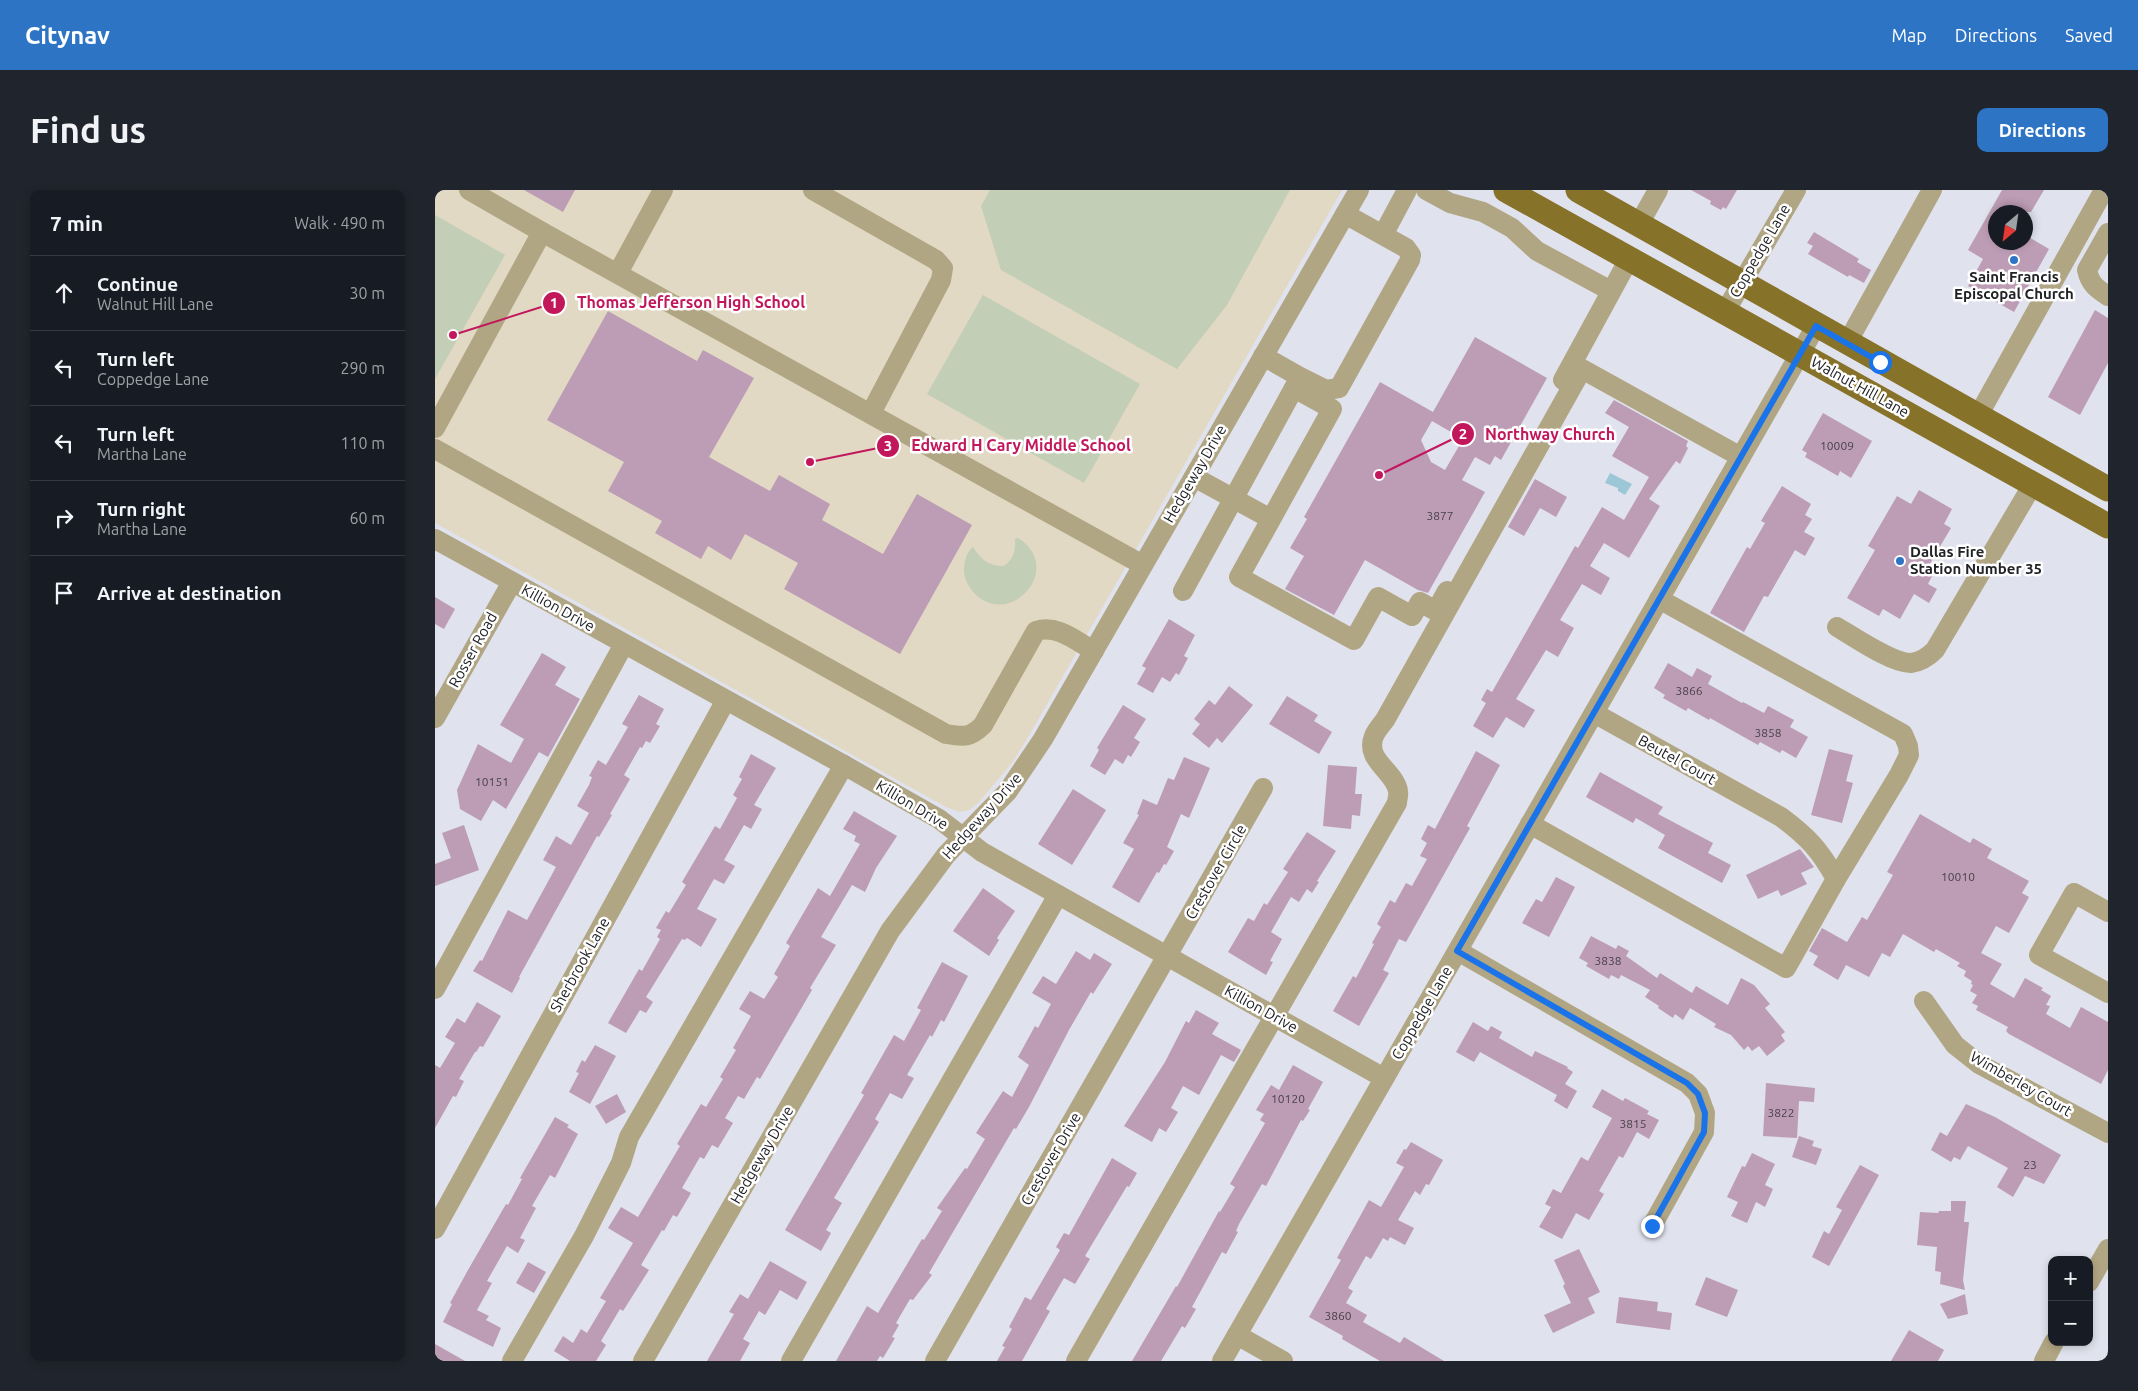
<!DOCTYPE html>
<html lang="en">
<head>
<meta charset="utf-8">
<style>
	body { margin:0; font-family:Ubuntu,sans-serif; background:#20242c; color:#f1f3f6 }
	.controls { position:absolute; right:15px; bottom:15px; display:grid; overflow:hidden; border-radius:10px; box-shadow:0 2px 8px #0003 }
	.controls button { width:45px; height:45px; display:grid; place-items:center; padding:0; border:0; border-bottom:1px solid #363941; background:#171b24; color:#f1f3f6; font:25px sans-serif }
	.compass { position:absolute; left:1553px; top:15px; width:45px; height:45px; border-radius:50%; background:#171b24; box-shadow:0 2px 8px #0003; rotate:209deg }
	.stop { position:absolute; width:15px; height:15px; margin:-11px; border:4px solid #1a73e8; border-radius:50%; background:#fff }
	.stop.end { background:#1a73e8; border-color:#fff; box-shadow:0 1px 5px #0008 }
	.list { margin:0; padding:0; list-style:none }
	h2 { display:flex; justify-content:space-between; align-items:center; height:65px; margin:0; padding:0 20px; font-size:21px }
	h2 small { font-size:16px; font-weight:400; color:#9ea1a6 }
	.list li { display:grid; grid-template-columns:32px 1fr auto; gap:15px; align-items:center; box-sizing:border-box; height:75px; padding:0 20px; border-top:1px solid #363941 }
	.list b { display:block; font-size:19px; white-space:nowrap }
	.list p { margin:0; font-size:16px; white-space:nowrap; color:#9ea1a6 }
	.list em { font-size:16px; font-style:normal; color:#9ea1a6 }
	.icon { flex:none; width:28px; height:28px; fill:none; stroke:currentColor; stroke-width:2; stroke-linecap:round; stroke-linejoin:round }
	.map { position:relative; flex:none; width:1673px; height:1171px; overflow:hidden; border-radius:10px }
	header { display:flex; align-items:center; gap:30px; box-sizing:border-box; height:70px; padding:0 25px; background:#2d74c5; color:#fff }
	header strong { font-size:24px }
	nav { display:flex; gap:28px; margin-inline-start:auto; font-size:18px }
	.intro { display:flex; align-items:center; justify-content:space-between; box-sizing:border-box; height:120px; padding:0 30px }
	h1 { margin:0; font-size:35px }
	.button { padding:12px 22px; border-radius:10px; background:#2d74c5; color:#fff; font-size:18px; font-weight:700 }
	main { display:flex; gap:30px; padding:0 30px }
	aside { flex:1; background:#171b24; border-radius:10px; box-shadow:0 2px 8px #0003 }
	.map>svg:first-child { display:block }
</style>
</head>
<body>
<header>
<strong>Citynav</strong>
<nav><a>Map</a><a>Directions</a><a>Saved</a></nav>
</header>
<div class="intro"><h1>Find us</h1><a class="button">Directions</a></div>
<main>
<aside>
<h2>7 min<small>Walk · 490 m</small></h2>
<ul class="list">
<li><svg class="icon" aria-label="ahead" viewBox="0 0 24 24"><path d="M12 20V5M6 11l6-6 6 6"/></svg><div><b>Continue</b><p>Walnut Hill Lane</p></div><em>30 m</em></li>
<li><svg class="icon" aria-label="left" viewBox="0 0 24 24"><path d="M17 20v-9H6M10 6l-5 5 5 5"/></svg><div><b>Turn left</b><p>Coppedge Lane</p></div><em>290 m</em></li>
<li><svg class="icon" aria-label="left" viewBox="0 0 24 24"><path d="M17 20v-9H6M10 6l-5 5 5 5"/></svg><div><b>Turn left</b><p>Martha Lane</p></div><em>110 m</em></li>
<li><svg class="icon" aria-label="right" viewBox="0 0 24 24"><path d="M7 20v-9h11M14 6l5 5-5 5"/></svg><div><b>Turn right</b><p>Martha Lane</p></div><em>60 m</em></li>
<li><svg class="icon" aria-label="arrive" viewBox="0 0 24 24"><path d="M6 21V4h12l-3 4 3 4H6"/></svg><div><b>Arrive at destination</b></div></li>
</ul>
</aside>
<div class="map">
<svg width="1673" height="1171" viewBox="0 0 1673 1171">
	<rect width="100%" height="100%" fill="#e0e2ed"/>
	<!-- education -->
	<polygon fill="#e1d9c3" points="0,0 907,0 592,549 577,573 544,612 534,620 525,622 511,617 0,333"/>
	<!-- green -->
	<g fill="#c2ceb5">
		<polygon points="555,0 855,0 792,115 742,179 566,80 546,16"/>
		<polygon points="0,25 70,65 0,189"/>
		<polygon points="548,105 705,194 649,293 492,204"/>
		<path d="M583,348C629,376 579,438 541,405C535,399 530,391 529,382C529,373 531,362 538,357C545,369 554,376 568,376C578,371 581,360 580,349Z"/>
	</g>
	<!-- water -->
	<polygon fill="#9bc7d6" points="1175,283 1197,294 1190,305 1183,301 1183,298 1170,293"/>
	<!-- building -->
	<g fill="#bd9db5" fill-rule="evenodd">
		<polygon points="89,0 140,0 128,22"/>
		<polygon points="1256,0 1302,0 1291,19 1288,17 1286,20 1275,14 1276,11"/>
		<polygon points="1567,0 1609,0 1596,22 1560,22 1560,52 1590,52 1590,45 1614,59 1579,122 1533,96 1548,69 1533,60"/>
		<polygon points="1379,42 1424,69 1422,72 1436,80 1429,93 1414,85 1413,87 1373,64 1378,56 1372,53"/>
		<polygon points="1660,120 1673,128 1673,173 1645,225 1613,207"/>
		<polygon points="173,121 262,171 268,160 319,188 274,267 335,301 344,285 395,314 387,330 448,364 482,304 537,335 465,464 349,399 363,373 310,344 296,370 273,356 266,369 220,343 227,331 173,301 189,272 112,230"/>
		<path d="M1040,147L1112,188L1066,270L1060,266L1055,275L1040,267L1027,290L1050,302L993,403L983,400L930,370L899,425L850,399L869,366L855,358L872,329L869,327L945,192L998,222ZM997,231L1028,249L1010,280L996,272L986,250Z"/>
		<polygon points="1179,210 1253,251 1251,256 1253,258 1245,274 1241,271 1214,309 1225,316 1194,368 1169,353 1155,376 1175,388 1166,405 1147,394 1125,430 1139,438 1123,467 1111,460 1081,509 1100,520 1089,538 1071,527 1058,548 1038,536 1051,513 1046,510 1052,499 1057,502 1140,356 1143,358 1167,317 1189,330 1214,287 1177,266 1194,237 1170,223"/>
		<polygon points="1388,223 1437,251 1416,288 1405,281 1403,286 1370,267 1372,263 1367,260"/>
		<polygon points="1100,289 1132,307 1121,327 1105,318 1089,346 1073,337"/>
		<polygon points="1347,296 1376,314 1370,325 1377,329 1369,342 1380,348 1370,366 1360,360 1333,407 1329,406 1309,442 1275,423 1312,357 1315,359 1330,333 1326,331"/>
		<polygon points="1484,300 1517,319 1509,334 1516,338 1490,382 1497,386 1493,394 1502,399 1494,413 1479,404 1465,429 1448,419 1444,426 1412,408 1440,360 1433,356 1462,306 1476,314"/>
		<polygon points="0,407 20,419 9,439 0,434"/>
		<polygon points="734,429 760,445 749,466 753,468 744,485 741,483 735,492 727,487 718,503 702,494 711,478 707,476"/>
		<polygon points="107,463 131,477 120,495 145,509 113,567 104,562 71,619 58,610 46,631 25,619 22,600 43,554 76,573 89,549 65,535"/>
		<polygon points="1233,473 1257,487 1262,478 1277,486 1273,494 1307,513 1308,512 1329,523 1333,516 1359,530 1355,537 1373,547 1361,568 1347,560 1345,563 1325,552 1323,555 1275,528 1274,530 1253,518 1251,521 1228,508 1230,505 1219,498"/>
		<polygon points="794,496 818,515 787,553 782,548 774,558 757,544 765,534 759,529 774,510 780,515"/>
		<polygon points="204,505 229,519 221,534 225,536 215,553 211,551 207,558 205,557 189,585 195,589 175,624 177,625 164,647 162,646 84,787 85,788 77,803 38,781 45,770 47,771 73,720 92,730 121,677 108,670 121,646 136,655 154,623 142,616 154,595 157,587 154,586 163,570 171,575 193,537 187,534"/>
		<polygon points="852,506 883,525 879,531 897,542 884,564 834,534"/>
		<polygon points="688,515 711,529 699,548 705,552 696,567 693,565 688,574 680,569 670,585 655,576 664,560 662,558"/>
		<polygon points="1394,559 1418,565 1411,591 1418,593 1407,633 1376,625"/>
		<polygon points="1041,561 1065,575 1032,636 1035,638 971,752 964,749 948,780 954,783 924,836 898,821 918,786 921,788 939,754 937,753 946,737 942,734 955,710 960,713 971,693 977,696 992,669 985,666 992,653 986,649 993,635 1000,639"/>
		<polygon points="316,564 341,578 319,615 327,619 316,639 309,635 289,670 300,676 289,694 279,689 262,719 282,729 266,757 252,748 250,750 247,749 211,807 218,812 211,823 205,820 191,843 173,833 204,779 207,781 225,749 222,747 226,740 221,738 231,721 234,723 251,695 247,692 280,636 285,639 302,608 298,605 307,589 304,587"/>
		<polygon points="749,567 775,578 754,628 746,624 732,657 739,661 731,675 729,674 724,683 722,682 704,713 677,697 699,659 688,653 704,625 702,624 708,609 722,615 733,588 739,590"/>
		<polygon points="893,575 922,577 920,604 927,604 925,626 917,625 916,639 888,636"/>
		<polygon points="1165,582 1228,617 1223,624 1278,653 1273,663 1296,675 1287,693 1223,658 1230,645 1201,628 1198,633 1151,607"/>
		<polygon points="638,599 671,620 637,675 603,654"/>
		<polygon points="419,621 462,646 441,678 430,702 417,695 386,747 401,755 375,798 377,800 325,889 322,887 309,909 303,906 290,928 298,933 283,958 277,955 269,969 265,967 247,998 256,1003 242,1027 238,1025 229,1041 227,1040 206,1075 214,1080 188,1121 185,1119 166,1151 171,1155 161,1171 135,1171 119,1161 128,1146 138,1153 146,1139 152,1143 171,1111 165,1108 198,1053 173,1038 186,1017 203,1027 245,956 242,954 266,914 271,917 288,889 285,887 301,860 298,858 316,826 304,819 315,801 329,809 343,787 339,784 355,756 351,753 383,698 395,706 425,654 419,651 421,646 408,639"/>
		<polygon points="1485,624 1535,653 1538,648 1557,659 1552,668 1594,691 1587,703 1594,707 1574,743 1561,736 1546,763 1567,774 1555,794 1579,808 1590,788 1608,798 1606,800 1616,806 1611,815 1615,816 1611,824 1635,838 1646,817 1673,832 1673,880 1666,894 1574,844 1571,841 1573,837 1541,820 1543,816 1537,813 1542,805 1535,801 1538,795 1536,794 1537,791 1529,786 1531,781 1522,776 1525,773 1501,759 1499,762 1468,744 1455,767 1447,763 1434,787 1411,775 1403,790 1378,775 1383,766 1374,761 1387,738 1412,752 1427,727 1432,730 1458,685 1452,682"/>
		<polygon points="29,635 44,680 0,696 0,674 16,668 7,643"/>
		<polygon points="872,642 901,661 882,691 884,692 877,703 872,699 864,712 856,707 836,742 847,749 835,771 838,772 831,785 793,762 813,728 819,731 829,713 832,715 853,682 848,679"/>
		<polygon points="1365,659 1379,677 1366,683 1372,694 1346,706 1343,700 1323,709 1311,685"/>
		<polygon points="1121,687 1140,697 1114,747 1087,733 1101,709 1107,712"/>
		<polygon points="548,698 580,721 562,748 564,750 554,766 518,741"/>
		<polygon points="1156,746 1181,759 1183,755 1194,761 1191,766 1222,788 1225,783 1257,803 1261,796 1293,815 1306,788 1319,795 1335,814 1330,818 1350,842 1346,845 1350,851 1332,866 1324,856 1317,861 1313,856 1309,860 1296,845 1279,837 1281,834 1255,818 1248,830 1240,824 1238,828 1223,818 1224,816 1210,807 1215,800 1186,785 1184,789 1176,785 1174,789 1151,776 1153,773 1144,768"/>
		<polygon points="641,761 655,770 659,763 677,774 658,804 656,802 634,840 594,917 581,939 579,938 494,1083 497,1085 478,1110 475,1109 461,1133 464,1135 457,1147 460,1148 448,1168 445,1166 442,1171 401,1171 432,1116 443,1123 487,1049 489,1050 507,1021 502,1018 530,978 532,979 550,949 541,943 568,901 577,907 594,875 583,867 600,836 603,838 616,814 597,803 608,786 621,794"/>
		<polygon points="507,772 533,786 509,832 506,830 497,847 495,845 472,885 479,888 467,909 455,903 440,929 444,932 399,1008 407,1013 391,1040 396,1043 386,1061 350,1040 429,905 426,903 459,845 469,851 486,820 482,818"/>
		<polygon points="42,812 66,826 48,857 45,856 41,862 40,862 24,889 29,891 21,907 18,906 0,938 0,875 5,878 20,853 10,847 22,828 30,833"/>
		<polygon points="761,820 784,833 777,844 806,860 799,872 786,865 764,905 748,896 736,918 743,922 731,942 724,938 717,952 689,936 730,872 751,831 754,833"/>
		<polygon points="1038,832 1053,841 1056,836 1067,842 1064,848 1097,867 1100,861 1133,877 1132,878 1138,882 1130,894 1142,901 1132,919 1119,911 1122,905 1045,862 1039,872 1021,862"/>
		<polygon points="160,855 181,866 155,914 134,902 144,883 141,882 147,870 150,872"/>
		<polygon points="858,875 888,892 873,919 875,920 868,931 866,930 831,996 827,994 804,1034 801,1041 803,1042 791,1064 787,1062 757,1117 761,1119 750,1138 747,1136 726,1171 697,1171 741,1096 742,1097 784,1021 785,1022 800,997 795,994 830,933 825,930 829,924 821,920 836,895 844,900"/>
		<polygon points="1331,893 1380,898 1379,912 1364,911 1362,948 1328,946"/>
		<polygon points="1167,899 1188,911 1190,908 1214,921 1212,924 1224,930 1214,949 1202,942 1188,968 1184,966 1164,1001 1169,1004 1154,1030 1141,1023 1127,1049 1104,1037 1116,1017 1110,1014 1118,999 1126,1003 1146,967 1153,971 1177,928 1157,917"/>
		<polygon points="182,904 191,922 171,934 160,916"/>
		<polygon points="1531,914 1560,927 1626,965 1609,994 1590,986 1578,1007 1562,997 1573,978 1533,956 1525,970 1519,967 1516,972 1496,960 1505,942 1512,946"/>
		<polygon points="120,927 134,935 132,937 143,944 120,988 115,985 97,1016 101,1018 85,1048 90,1050 83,1063 72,1056 52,1091 57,1093 42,1120 54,1126 51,1130 66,1138 58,1157 8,1132 17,1114 15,1113 33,1080 71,1014 73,1015 87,989 85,988"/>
		<polygon points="1364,946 1379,951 1377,956 1387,959 1381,975 1357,967"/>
		<polygon points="976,952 1008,970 994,995 991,994 985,1005 980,1001 963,1030 979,1038 970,1055 955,1047 953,1051 948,1048 936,1069 931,1066 913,1098 918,1101 911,1113 932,1125 928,1132 965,1153 969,1147 1009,1171 945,1171 907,1149 908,1146 874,1127 906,1070 902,1068 934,1010 946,1017 969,977 961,973 969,959 971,960"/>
		<polygon points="1317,963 1340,974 1330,995 1338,999 1330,1017 1321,1012 1312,1033 1296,1026 1303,1012 1292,1007 1307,976 1310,977"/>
		<polygon points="677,968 702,983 694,997 692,996 650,1066 655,1069 640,1094 629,1088 611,1119 615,1121 587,1171 562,1171 570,1157 567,1156 577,1139 574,1137 590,1107 596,1110 625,1060 621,1057 629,1043 634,1045"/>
		<polygon points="1425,975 1444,985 1394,1076 1377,1067 1389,1041 1394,1044 1407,1020 1401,1017"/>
		<polygon points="1516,1011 1531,1011 1529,1032 1534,1032 1528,1090 1530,1100 1505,1094 1506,1082 1500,1081 1502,1057 1482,1055 1485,1022 1503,1023 1504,1021 1516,1021"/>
		<polygon points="1144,1059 1165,1102 1153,1108 1160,1123 1118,1143 1109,1125 1136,1113 1128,1096 1130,1094 1119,1070"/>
		<polygon points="335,1071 372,1092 362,1110 345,1100 330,1125 324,1121 308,1149 315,1153 305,1171 272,1171 299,1124 294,1122 305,1104 313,1109"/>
		<polygon points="93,1072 111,1082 99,1103 81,1093"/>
		<polygon points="1271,1087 1303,1100 1292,1127 1260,1115"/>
		<polygon points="1530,1104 1533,1124 1513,1129 1505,1114"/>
		<polygon points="1184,1107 1223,1112 1222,1121 1237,1123 1235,1140 1181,1133"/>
		<polygon points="1474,1140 1509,1160 1503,1171 1456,1171"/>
		<polygon points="0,1154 30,1171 0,1171"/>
	</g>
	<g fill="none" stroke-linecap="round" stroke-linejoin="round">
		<!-- minor -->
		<g stroke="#b1a683" stroke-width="20">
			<polyline points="34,0 107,42"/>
			<polyline points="378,0 501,70 508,78 506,90 436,223"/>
			<polyline points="991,0 1015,13 1048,22 1077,38 1102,61 1176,101"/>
			<polyline points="1204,34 1223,0"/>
			<path d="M1673,43L1652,80C1655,94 1662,99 1673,106"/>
			<polyline points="948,45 972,0"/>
			<polyline points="183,83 228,0"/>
			<polyline points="1290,122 1361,0"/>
			<polyline points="1412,153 1497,0"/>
			<polyline points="867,188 891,200 904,198 975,70 976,65 971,58 910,24"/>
			<polyline points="1128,190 1194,69"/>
			<polyline points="859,198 897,219 804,387 919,450 943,407 977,426 985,412 1001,421 1012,401"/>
			<polyline points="1543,226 1669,0"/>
			<polyline points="0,238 107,42 708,375"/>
			<path d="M0,259L511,544C529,547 535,548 548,535L601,441C622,434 641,451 659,461"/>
			<polyline points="759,287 836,329"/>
			<polyline points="0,349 409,575 504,629 547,662 949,888"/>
			<polyline points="748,401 865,187 828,166"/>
			<polyline points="1224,409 1468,544 1473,556 1474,565 1464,585 1401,689"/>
			<path d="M1402,437C1419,447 1458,474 1476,473C1486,472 1493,467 1500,460L1598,294"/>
			<polyline points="0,528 77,392"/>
			<path d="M1095,634L1351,778L1401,689C1385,660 1373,647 1346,627L1159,523"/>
			<polyline points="1673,722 1639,703 1604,765 1673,803"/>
			<polyline points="1023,761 1252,893 1263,904 1270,923 1269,942 1217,1036"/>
			<polyline points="0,799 189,454"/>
			<polyline points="1489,811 1520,855 1544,874 1673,943"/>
			<polyline points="0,1039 291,510"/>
			<polyline points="1654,1092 1673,1059"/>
			<polyline points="802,1145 848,1171"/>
			<polyline points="77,1171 149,1046 186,973 194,947 409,575"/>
			<polyline points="208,1171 455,741 511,665 573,601 608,549 924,0"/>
			<polyline points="356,1171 623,705"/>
			<polyline points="500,1171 828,598"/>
			<path d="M641,1171L962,613C962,610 964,605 963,601C960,581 929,570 939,546C941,541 946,535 950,530L1147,179L1306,267"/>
			<polyline points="787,1171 1381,136"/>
			<polyline points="1609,1171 1619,1152"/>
		</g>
		<!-- major -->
		<g stroke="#87722a" stroke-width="25">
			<polyline points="1071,0 1673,336"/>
			<polyline points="1143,0 1673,299"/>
		</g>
	</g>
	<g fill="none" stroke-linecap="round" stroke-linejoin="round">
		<!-- route -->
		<polyline stroke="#1a73e8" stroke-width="6" points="1217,1036 1269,942 1270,923 1263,904 1252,893 1022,761 1381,136 1445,172"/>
	</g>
	<!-- markers -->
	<g fill="#2d74c5" stroke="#fff" stroke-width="2">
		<circle cx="1579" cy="70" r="5"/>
		<circle cx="1465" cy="371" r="5"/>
	</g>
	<g text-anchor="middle" stroke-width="5" stroke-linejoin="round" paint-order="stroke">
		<!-- number labels -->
		<g font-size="12" fill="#48414a">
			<text x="1402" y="260">10009</text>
			<text x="1005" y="330">3877</text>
			<text x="1254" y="505">3866</text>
			<text x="1333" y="547">3858</text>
			<text x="57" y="596">10151</text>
			<text x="1523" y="691">10010</text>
			<text x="1173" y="775">3838</text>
			<text x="853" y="913">10120</text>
			<text x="1346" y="927">3822</text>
			<text x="1198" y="938">3815</text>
			<text x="1595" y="979">23</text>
			<text x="903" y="1130">3860</text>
		</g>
		<!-- street labels -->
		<g font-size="15" fill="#212226" stroke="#fff">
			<text transform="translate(1325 61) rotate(-60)" y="5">Coppedge Lane</text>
			<text transform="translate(1425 197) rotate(29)" y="5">Walnut Hill Lane</text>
			<text transform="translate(760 284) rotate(-60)" y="5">Hedgeway Drive</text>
			<text transform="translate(123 418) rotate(29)" y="5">Killion Drive</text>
			<text transform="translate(38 460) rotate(-61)" y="5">Rosser Road</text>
			<text transform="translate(1242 570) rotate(29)" y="5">Beutel Court</text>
			<text transform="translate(477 615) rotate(31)" y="5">Killion Drive</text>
			<text transform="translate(547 626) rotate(-48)" y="5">Hedgeway Drive</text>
			<text transform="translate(781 682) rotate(-60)" y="5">Crestover Circle</text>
			<text transform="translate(145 775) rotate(-61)" y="5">Sherbrook Lane</text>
			<text transform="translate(826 819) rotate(29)" y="5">Killion Drive</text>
			<text transform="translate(987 823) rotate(-60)" y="5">Coppedge Lane</text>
			<text transform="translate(1586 894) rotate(30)" y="5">Wimberley Court</text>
			<text transform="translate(327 965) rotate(-60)" y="5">Hedgeway Drive</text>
			<text transform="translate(616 969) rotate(-60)" y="5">Crestover Drive</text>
		</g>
		<!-- poi labels -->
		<g font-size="15" font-weight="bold" fill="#212226" stroke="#fff">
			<text x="1579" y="92">Saint Francis<tspan x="1579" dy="17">Episcopal Church</tspan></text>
			<text x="1475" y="367" text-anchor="start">Dallas Fire<tspan x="1475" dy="17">Station Number 35</tspan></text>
		</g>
	</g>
	<!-- callouts -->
	<path fill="none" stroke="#c2185b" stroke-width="2" d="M18 145L119 113M944 285L1028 244M375 272L453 256"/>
	<g fill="#c2185b" stroke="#fff" stroke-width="2">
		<circle cx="18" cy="145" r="5"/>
		<circle cx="944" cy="285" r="5"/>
		<circle cx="375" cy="272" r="5"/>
		<circle cx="119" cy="113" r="12"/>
		<circle cx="1028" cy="244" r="12"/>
		<circle cx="453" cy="256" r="12"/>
	</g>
	<g font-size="15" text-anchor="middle" font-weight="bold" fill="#fff">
		<text x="119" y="118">1</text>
		<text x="1028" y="249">2</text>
		<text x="453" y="261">3</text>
	</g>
	<g font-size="16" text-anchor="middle" font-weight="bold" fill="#c2185b" stroke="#fff" stroke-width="5" stroke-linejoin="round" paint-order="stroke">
		<text x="256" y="118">Thomas Jefferson High School</text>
		<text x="1115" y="250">Northway Church</text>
		<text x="586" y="261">Edward H Cary Middle School</text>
	</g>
</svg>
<div class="controls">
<button>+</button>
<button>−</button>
</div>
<svg class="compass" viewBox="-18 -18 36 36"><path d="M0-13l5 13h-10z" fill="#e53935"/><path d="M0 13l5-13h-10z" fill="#9ea1a6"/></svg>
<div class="stop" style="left:1445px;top:172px"></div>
<div class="stop end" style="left:1217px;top:1036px"></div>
</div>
</main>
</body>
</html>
